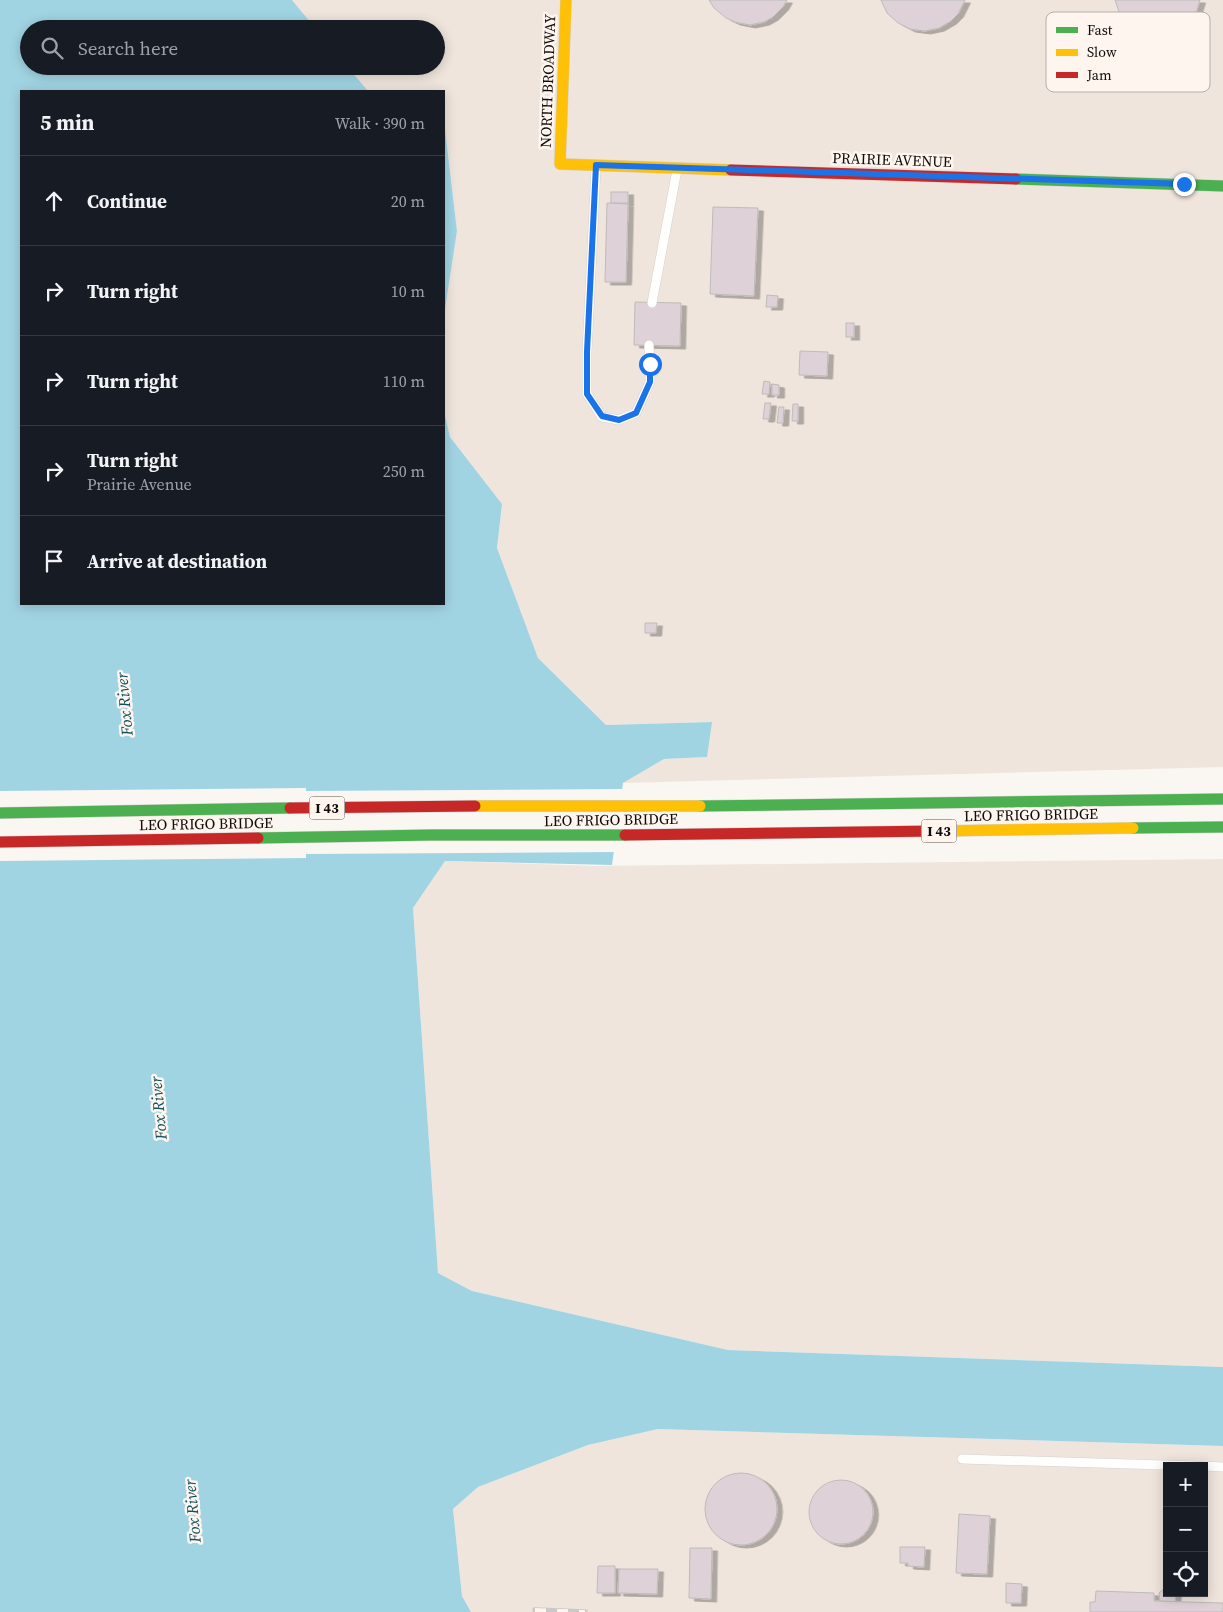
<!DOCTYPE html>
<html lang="en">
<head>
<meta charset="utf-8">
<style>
	body { margin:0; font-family:"Source Serif 4",serif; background:#20242c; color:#f1f3f6 }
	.controls { position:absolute; right:15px; bottom:15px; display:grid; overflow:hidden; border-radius:0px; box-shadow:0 2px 12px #0003 }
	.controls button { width:45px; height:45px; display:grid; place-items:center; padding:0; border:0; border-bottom:1px solid #363941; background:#171b24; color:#f1f3f6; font:25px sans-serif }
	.stop { position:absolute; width:15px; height:15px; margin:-11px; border:4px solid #1a73e8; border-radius:50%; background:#fff }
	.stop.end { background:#1a73e8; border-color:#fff; box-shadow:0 1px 5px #0008 }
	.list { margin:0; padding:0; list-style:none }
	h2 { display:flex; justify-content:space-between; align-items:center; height:65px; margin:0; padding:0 20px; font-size:21px }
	h2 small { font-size:16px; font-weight:400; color:#9ea1a6 }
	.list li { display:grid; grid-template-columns:32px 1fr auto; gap:15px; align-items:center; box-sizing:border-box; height:90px; padding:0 20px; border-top:1px solid #363941 }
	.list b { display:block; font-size:19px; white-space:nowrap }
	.list p { margin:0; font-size:16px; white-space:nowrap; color:#9ea1a6 }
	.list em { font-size:16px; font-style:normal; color:#9ea1a6 }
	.icon { flex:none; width:28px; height:28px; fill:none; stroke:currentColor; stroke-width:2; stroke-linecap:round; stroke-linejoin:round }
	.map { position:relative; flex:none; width:1223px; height:1612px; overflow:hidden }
	.search { position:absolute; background:#171b24; box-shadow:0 2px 12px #0003; left:20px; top:20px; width:425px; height:55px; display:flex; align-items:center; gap:12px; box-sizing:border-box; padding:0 18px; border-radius:28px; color:#9ea1a6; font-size:19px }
	.panel { position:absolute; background:#171b24; box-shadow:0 2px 12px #0003; left:20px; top:90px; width:425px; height:515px; border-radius:0px }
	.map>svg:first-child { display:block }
</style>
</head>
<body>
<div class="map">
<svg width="1223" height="1612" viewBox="0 0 1223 1612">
	<defs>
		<filter id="shadow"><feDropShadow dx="5.5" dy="3" stdDeviation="0" flood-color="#0004"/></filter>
	</defs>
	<rect width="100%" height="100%" fill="#faf6f2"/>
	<!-- built -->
	<g fill="#efe5dd" fill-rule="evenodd">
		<polygon points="292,0 1223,0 1223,767 623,783 664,759 706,757 711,722 606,725 538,658 497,548 502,504 450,437 444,411 444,316 457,231 444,121 444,91 368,91 347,66 436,66 436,29 316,29"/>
		<polygon points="1223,859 1223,1367 728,1350 472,1291 438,1273 413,908 445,861 595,866"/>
		<path d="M658,1429L1223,1446V1612H471L462,1596L453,1509L478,1487L588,1445ZM1167,1466H1204V1593H1167Z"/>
	</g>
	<!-- water -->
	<g fill="#a1d4e3">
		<polygon points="0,0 292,0 316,29 29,29 29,66 347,66 368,91 21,91 21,604 444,604 444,411 450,437 502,504 497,548 538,658 606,725 712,722 707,757 664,759 623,783 612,865 445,861 413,908 438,1273 472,1291 728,1350 1223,1367 1223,1446 658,1429 588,1445 478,1487 453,1509 462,1596 471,1612 0,1612"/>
		<polygon points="444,121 457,231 444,316"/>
	</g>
	<!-- pier -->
	<polygon fill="#faf6f2" points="306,788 306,791 625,789 616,852 306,854 306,858 0,861 0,791"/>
	<!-- building -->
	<g fill="#ded2d8" stroke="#bebbb9" filter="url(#shadow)">
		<polygon points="709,0 787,0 783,7 773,17 764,22 750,25 735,22 726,18 714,8"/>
		<polygon points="881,0 965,0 958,14 951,21 939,28 925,31 910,29 898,23 887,13"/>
		<polygon points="1115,0 1200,0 1195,16 1185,27 1172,35 1158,37 1144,35 1128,26 1120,15"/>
		<rect x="611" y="192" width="17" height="11"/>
		<polygon points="607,203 628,204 626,282 605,282"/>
		<polygon points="713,207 758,208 754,296 710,294"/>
		<polygon points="767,295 778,296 777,307 766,307"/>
		<polygon points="635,302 681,303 680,346 634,345"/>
		<rect x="846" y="323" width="8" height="14"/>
		<polygon points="800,351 828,352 827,376 799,375"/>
		<polygon points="764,381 770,382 769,394 762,394"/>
		<polygon points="772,384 779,385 779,395 772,395"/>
		<polygon points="765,403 771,403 769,419 763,419"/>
		<polygon points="793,404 798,404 798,421 792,421"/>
		<polygon points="779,407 784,407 783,423 777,423"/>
		<polygon points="645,623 657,623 656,633 645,633"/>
		<circle cx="741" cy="1509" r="36"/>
		<circle cx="841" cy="1512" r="32"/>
		<polygon points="959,1514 990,1516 987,1574 956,1573"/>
		<polygon points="900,1547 925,1547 924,1567 908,1566 908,1563 900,1563"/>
		<polygon points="690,1548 712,1548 711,1599 689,1598"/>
		<polygon points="598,1566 615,1566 615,1593 597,1593"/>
		<polygon points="619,1569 658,1569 657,1594 618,1593"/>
		<polygon points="1006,1583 1022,1584 1021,1603 1006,1603"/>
		<polygon points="1166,1587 1167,1593 1176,1593 1175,1602 1160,1601 1159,1593"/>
		<polygon points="1096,1591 1154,1593 1154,1601 1223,1603 1223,1612 1090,1612 1090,1602 1095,1602"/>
	</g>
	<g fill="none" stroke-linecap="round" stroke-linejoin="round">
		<defs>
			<g id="lane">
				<polyline points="596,168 587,352 587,394 602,417 619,420 636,413 650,382 649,345"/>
				<polyline points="652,303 677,170"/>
				<polyline points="962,1459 1196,1466"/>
				<polyline points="1204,1466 1223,1467"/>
			</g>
			<g id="fast">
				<polyline points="1016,179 1223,186"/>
				<polyline points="700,806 1223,799"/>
				<polyline points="0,813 290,808"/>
				<polyline points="1133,828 1223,827"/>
				<polyline points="258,838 431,835 625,835"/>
			</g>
			<g id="slow">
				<polyline points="566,0 560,164 731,170"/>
				<polyline points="475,806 700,806"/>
				<polyline points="937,831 1133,828"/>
			</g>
			<g id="jam">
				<polyline points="731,170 1016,179"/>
				<polyline points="290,808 475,806"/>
				<polyline points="625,835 937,831"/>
				<polyline points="0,842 258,838"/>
			</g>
		</defs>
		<!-- lane casing -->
		<use href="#lane" stroke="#d5d1ce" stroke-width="10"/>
		<!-- fast casing -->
		<use href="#fast" stroke="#d5d1ce" stroke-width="12"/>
		<!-- slow casing -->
		<use href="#slow" stroke="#d5d1ce" stroke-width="12"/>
		<!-- jam casing -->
		<use href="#jam" stroke="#d5d1ce" stroke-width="12"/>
		<!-- lane -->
		<use href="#lane" stroke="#fefefd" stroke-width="9"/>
		<!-- fast -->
		<use href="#fast" stroke="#4caf50" stroke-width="11"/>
		<!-- slow -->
		<use href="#slow" stroke="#ffc107" stroke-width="11"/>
		<!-- jam -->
		<use href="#jam" stroke="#c62828" stroke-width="11"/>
		<defs>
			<polyline id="rail" points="535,1610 585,1612"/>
		</defs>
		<!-- rail casing -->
		<use href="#rail" stroke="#cac8c8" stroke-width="5.5"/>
		<!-- rail -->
		<use href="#rail" stroke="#fef5ef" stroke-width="4" stroke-dasharray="11" stroke-linecap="butt"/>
	</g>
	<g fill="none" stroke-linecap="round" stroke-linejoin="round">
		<!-- route -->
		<polyline stroke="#1a73e8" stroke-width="6" points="650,364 650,382 636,413 619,420 602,416 587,394 587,352 596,165 1184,184"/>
	</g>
	<g text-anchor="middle" stroke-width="5" stroke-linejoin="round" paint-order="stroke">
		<!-- shield labels -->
		<g fill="#fef5ef" stroke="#57524f" stroke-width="1">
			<rect x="309.5" y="796.5" width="35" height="23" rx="4"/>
			<rect x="921.5" y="819.5" width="35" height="23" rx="4"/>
		</g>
		<g font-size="14" font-weight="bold" fill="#0f0c0a">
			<text x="327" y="813">I 43</text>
			<text x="939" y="836">I 43</text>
		</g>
		<!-- street labels -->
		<g font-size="15" fill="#0f0c0a" stroke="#fef5ef">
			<text transform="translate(548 81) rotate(-88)" y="5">NORTH BROADWAY</text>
			<text transform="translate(892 160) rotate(2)" y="5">PRAIRIE AVENUE</text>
			<text transform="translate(1031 815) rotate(-1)" y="5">LEO FRIGO BRIDGE</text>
			<text transform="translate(611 820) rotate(-1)" y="5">LEO FRIGO BRIDGE</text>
			<text transform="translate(206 824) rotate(-1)" y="5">LEO FRIGO BRIDGE</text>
		</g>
		<!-- water labels -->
		<g font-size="16" font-style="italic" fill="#105060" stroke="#fef5ef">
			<text transform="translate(124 704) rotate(-95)" y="6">Fox River</text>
			<text transform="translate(158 1108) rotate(-95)" y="6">Fox River</text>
			<text transform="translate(192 1511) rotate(-95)" y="6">Fox River</text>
		</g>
	</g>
	<!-- legend -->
	<rect x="1046" y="12" width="164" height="80" rx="8" fill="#fef5ef" stroke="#b6afaa" stroke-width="1"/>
	<rect x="1056" y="27" width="22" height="6" fill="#4caf50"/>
	<rect x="1056" y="49" width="22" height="7" fill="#ffc107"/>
	<rect x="1056" y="72" width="22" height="6" fill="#c62828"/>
	<g font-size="14" fill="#0f0c0a">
		<text x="1087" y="35">Fast</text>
		<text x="1087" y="57">Slow</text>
		<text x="1087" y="80">Jam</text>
	</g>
</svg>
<div class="controls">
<button>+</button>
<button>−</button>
<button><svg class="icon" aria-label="locate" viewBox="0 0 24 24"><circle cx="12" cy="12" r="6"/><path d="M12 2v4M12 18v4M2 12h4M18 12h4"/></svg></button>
</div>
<div class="stop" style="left:650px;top:364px"></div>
<div class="stop end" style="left:1184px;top:184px"></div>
<div class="search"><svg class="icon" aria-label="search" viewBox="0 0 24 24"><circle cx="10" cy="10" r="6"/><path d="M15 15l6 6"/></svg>Search here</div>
<section class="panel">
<h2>5 min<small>Walk · 390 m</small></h2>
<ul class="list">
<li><svg class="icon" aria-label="ahead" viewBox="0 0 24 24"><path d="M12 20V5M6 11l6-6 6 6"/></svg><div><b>Continue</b></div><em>20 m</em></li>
<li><svg class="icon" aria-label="right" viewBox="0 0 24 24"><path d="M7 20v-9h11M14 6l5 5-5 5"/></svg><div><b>Turn right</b></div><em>10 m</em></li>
<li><svg class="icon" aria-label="right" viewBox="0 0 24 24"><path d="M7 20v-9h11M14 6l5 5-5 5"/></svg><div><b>Turn right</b></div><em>110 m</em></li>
<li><svg class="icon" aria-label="right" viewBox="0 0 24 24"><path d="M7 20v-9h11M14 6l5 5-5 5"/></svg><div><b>Turn right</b><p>Prairie Avenue</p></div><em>250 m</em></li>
<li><svg class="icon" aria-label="arrive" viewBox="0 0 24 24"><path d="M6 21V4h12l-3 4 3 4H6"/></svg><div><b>Arrive at destination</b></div></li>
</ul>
</section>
</div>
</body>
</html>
